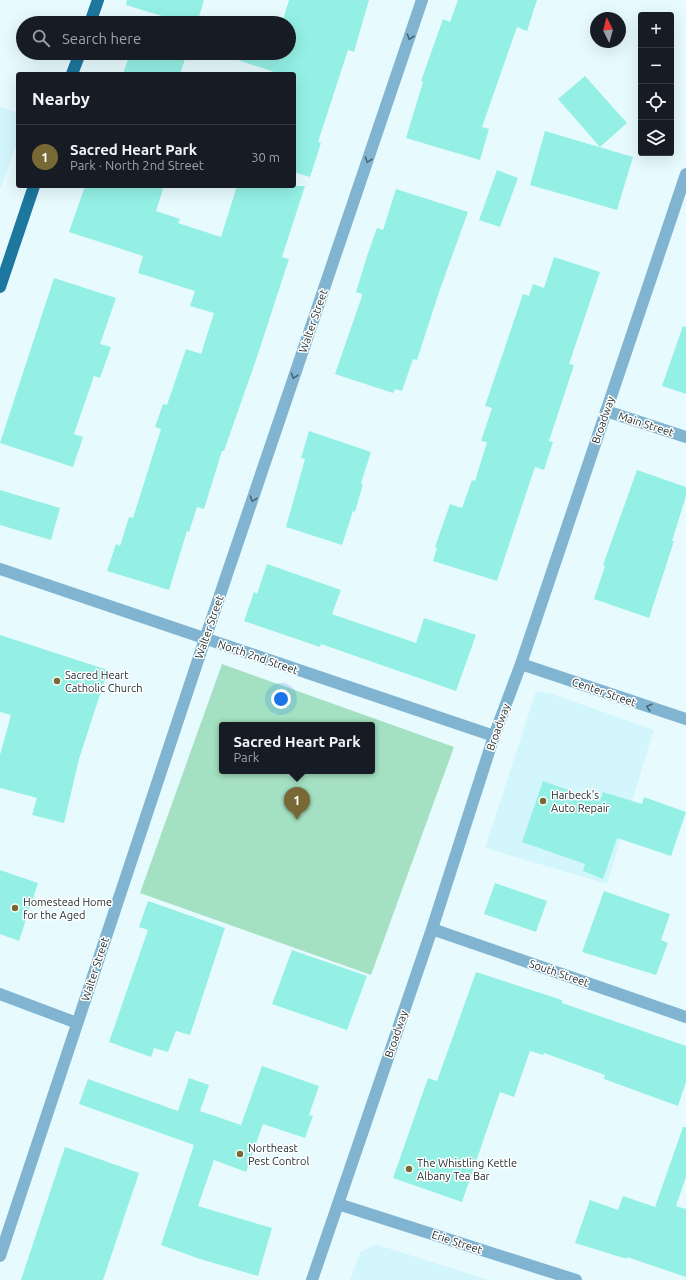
<!DOCTYPE html>
<html lang="en">
<head>
<meta charset="utf-8">
<style>
	body { margin:0; font-family:Ubuntu,sans-serif; background:#20242c; color:#f1f3f6 }
	.controls { position:absolute; right:12px; top:12px; display:grid; overflow:hidden; border-radius:4px; box-shadow:0 4px 16px #0002 }
	.controls button { width:36px; height:36px; display:grid; place-items:center; padding:0; border:0; border-bottom:1px solid #363941; background:#171b24; color:#f1f3f6; font:20px sans-serif }
	.compass { position:absolute; left:590px; top:12px; width:36px; height:36px; border-radius:50%; background:#171b24; box-shadow:0 4px 16px #0002; rotate:354deg }
	.you { position:absolute; left:281px; top:699px; width:14px; height:14px; margin:-10px; border:3px solid #fff; border-radius:50%; background:#1a73e8; box-shadow:0 0 0 6px #1a73e833 }
	.badge { display:grid; place-items:center; width:26px; height:26px; border-radius:50%; background:#786835; color:#fff; font-size:13px; font-weight:700 }
	.pin { position:absolute; translate:-50% -33px; filter:drop-shadow(0 1px 2px #0008) }
	.pin::after { content:''; position:absolute; top:21px; width:14px; height:12px; background:inherit; clip-path:polygon(0 0,100% 0,50% 100%) }
	.popup { position:absolute; left:219px; top:722px; width:156px; height:52px; box-sizing:border-box; display:grid; place-content:center; border-radius:4px; background:#171b24; filter:drop-shadow(0 1px 3px #0005); font-size:13px; white-space:nowrap; color:#9ea1a6 }
	.popup b { font-size:15px; color:#f1f3f6 }
	.popup::after { content:''; position:absolute; left:50%; top:100%; margin-left:-8px; border:8px solid transparent; border-top-color:#171b24 }
	.list { margin:0; padding:0; list-style:none }
	h2 { display:flex; justify-content:space-between; align-items:center; height:52px; margin:0; padding:0 16px; font-size:17px }
	h2 small { font-size:13px; font-weight:400; color:#9ea1a6 }
	.list li { display:grid; grid-template-columns:26px 1fr auto; gap:12px; align-items:center; box-sizing:border-box; height:64px; padding:0 16px; border-top:1px solid #363941 }
	.list b { display:block; font-size:15px; white-space:nowrap }
	.list p { margin:0; font-size:13px; white-space:nowrap; color:#9ea1a6 }
	.list em { font-size:13px; font-style:normal; color:#9ea1a6 }
	.icon { flex:none; width:22px; height:22px; fill:none; stroke:currentColor; stroke-width:2; stroke-linecap:round; stroke-linejoin:round }
	.map { position:relative; flex:none; width:686px; height:1280px; overflow:hidden }
	.search { position:absolute; background:#171b24; box-shadow:0 4px 16px #0002; left:16px; top:16px; width:280px; height:44px; display:flex; align-items:center; gap:10px; box-sizing:border-box; padding:0 14px; border-radius:22px; color:#9ea1a6; font-size:15px }
	.panel { position:absolute; background:#171b24; box-shadow:0 4px 16px #0002; left:16px; top:72px; width:280px; height:116px; border-radius:4px }
	.map>svg:first-child { display:block }
</style>
</head>
<body>
<div class="map">
<svg width="686" height="1280" viewBox="0 0 686 1280">
	<rect width="100%" height="100%" fill="#e7fbff"/>
	<!-- built -->
	<g fill="#d3f6fc">
		<polygon points="0,107 18,113 18,140 0,190"/>
		<polygon points="536,691 550,693 654,730 607,884 485,848"/>
		<polygon points="375,1244 489,1280 350,1280 360,1253"/>
	</g>
	<!-- green -->
	<path fill="#a4e1c2" fill-rule="evenodd" d="M222,664L454,747L371,975L140,893ZM222,725H372V771H222Z"/>
	<!-- building -->
	<g fill="#94f0e5">
		<polygon points="127,0 204,0 197,23 185,23 126,5"/>
		<polygon points="289,0 369,0 354,52 348,50 318,142 321,143 310,177 294,172 294,74 280,74 229,57 229,53 289,53 289,23 282,23"/>
		<polygon points="458,0 537,0 527,31 517,27 482,127 489,129 480,160 406,138 423,82 421,81 443,19 450,22"/>
		<polygon points="130,53 187,53 180,74 123,74"/>
		<polygon points="585,76 627,123 600,147 558,99"/>
		<polygon points="545,131 633,157 617,210 530,185"/>
		<polygon points="497,170 518,178 500,227 479,220"/>
		<polygon points="85,186 164,186 156,211 180,219 178,223 221,237 237,186 305,186 282,257 289,259 256,360 224,451 222,451 204,509 197,507 189,532 187,531 169,590 107,571 116,544 120,546 129,517 133,518 161,429 155,427 163,404 167,405 186,349 201,354 214,313 190,306 195,291 138,273 143,256 69,232"/>
		<polygon points="396,189 468,212 439,292 417,360 413,359 402,391 395,389 393,393 335,374 362,296 362,294 356,292 368,253 377,228 383,230"/>
		<polygon points="554,257 600,272 569,364 574,365 549,441 553,442 544,470 535,467 497,581 433,561 437,548 435,547 450,504 462,508 472,480 475,481 487,442 481,441 492,408 485,406 523,294 529,296 533,284 544,288"/>
		<polygon points="54,278 116,298 100,344 111,347 100,378 94,376 74,434 83,437 73,467 0,443"/>
		<polygon points="683,326 686,327 686,394 662,386"/>
		<polygon points="309,431 371,452 361,483 363,484 355,512 353,511 342,545 286,527 305,459 301,458"/>
		<polygon points="637,470 686,487 686,496 672,541 674,541 649,618 594,599 605,566 603,565"/>
		<polygon points="0,490 60,508 51,540 0,525"/>
		<polygon points="267,564 341,590 332,614 416,643 424,618 476,635 456,691 321,644 320,647 244,621 254,592 257,594"/>
		<polygon points="0,635 108,670 79,759 64,823 32,815 37,798 0,788 0,755 11,715 0,712"/>
		<polygon points="543,781 600,801 603,792 642,804 644,797 686,812 671,856 617,838 603,879 583,871 585,864 522,842"/>
		<polygon points="0,870 38,883 19,941 0,934"/>
		<polygon points="495,883 547,901 536,932 484,914"/>
		<polygon points="604,891 670,914 661,940 668,943 656,975 582,952"/>
		<polygon points="148,901 225,928 190,1035 176,1031 168,1052 154,1048 151,1057 109,1042 148,930 139,927"/>
		<polygon points="292,950 367,976 347,1030 272,1004"/>
		<polygon points="476,972 562,1000 562,1003 686,1046 686,1082 678,1106 604,1079 605,1075 544,1053 543,1055 530,1051 514,1097 500,1092 462,1202 393,1178 428,1078 437,1081"/>
		<polygon points="262,1066 319,1086 309,1115 313,1116 305,1138 263,1124 246,1172 214,1160 198,1206 272,1228 258,1276 200,1259 161,1245 194,1145 79,1104 88,1079 178,1111 189,1078 209,1085 200,1111 241,1125"/>
		<polygon points="683,1127 686,1127 686,1177 676,1206 686,1209 686,1277 627,1257 627,1259 575,1243 590,1200 618,1210 623,1196 655,1207"/>
		<polygon points="65,1147 139,1173 103,1280 21,1280"/>
	</g>
	<g fill="none" stroke-linecap="round" stroke-linejoin="round">
		<!-- minor -->
		<g stroke="#81b4d0" stroke-width="12">
			<polyline points="606,411 686,437"/>
			<polyline points="0,569 494,736"/>
			<polyline points="521,664 686,719"/>
			<polyline points="432,929 686,1017"/>
			<polyline points="0,994 77,1023"/>
			<polyline points="338,1204 576,1280"/>
			<polyline points="0,1256 205,639 422,0"/>
			<polyline points="312,1280 432,929 494,736 521,664 686,174"/>
		</g>
		<!-- major -->
		<g stroke="#1d779f" stroke-width="12">
			<polyline points="90,23 98,0"/>
			<polyline points="72,74 80,53"/>
			<polyline points="0,287 34,186"/>
		</g>
	</g>
	<!-- one-way arrows -->
	<defs><path id="oneway-chevron" d="M-2-3.5L2.5 0L-2 3.5" fill="none" stroke-width="1.6" stroke-linecap="round" stroke-linejoin="round"/></defs>
	<g stroke="#496875">
		<use href="#oneway-chevron" transform="translate(410 37) rotate(109)"/>
		<use href="#oneway-chevron" transform="translate(368 160) rotate(109)"/>
		<use href="#oneway-chevron" transform="translate(294 376) rotate(109)"/>
		<use href="#oneway-chevron" transform="translate(253 499) rotate(109)"/>
		<use href="#oneway-chevron" transform="translate(649 707) rotate(-161)"/>
	</g>
	<!-- markers -->
	<g fill="#786835" stroke="#fff" stroke-width="1.5">
		<circle cx="57" cy="681" r="4"/>
		<circle cx="543" cy="801" r="4"/>
		<circle cx="15" cy="908" r="4"/>
		<circle cx="240" cy="1154" r="4"/>
		<circle cx="409" cy="1169" r="4"/>
	</g>
	<g text-anchor="middle" stroke-width="3" stroke-linejoin="round" paint-order="stroke">
		<!-- street labels -->
		<g font-size="11" fill="#1c292b" stroke="#fff">
			<text transform="translate(313 321) rotate(-71)" y="4">Walter Street</text>
			<text transform="translate(603 420) rotate(-71)" y="4">Broadway</text>
			<text transform="translate(646 424) rotate(18)" y="4">Main Street</text>
			<text transform="translate(209 627) rotate(-71)" y="4">Walter Street</text>
			<text transform="translate(258 657) rotate(19)" y="4">North 2nd Street</text>
			<text transform="translate(604 692) rotate(19)" y="4">Center Street</text>
			<text transform="translate(498 727) rotate(-70)" y="4">Broadway</text>
			<text transform="translate(95 969) rotate(-72)" y="4">Walter Street</text>
			<text transform="translate(559 973) rotate(19)" y="4">South Street</text>
			<text transform="translate(396 1034) rotate(-71)" y="4">Broadway</text>
			<text transform="translate(457 1242) rotate(18)" y="4">Erie Street</text>
		</g>
		<!-- poi labels -->
		<g font-size="11" fill="#1c292b" stroke="#fff" text-anchor="start">
			<text x="65" y="679">Sacred Heart<tspan x="65" dy="13">Catholic Church</tspan></text>
			<text x="551" y="799">Harbeck's<tspan x="551" dy="13">Auto Repair</tspan></text>
			<text x="23" y="906">Homestead Home<tspan x="23" dy="13">for the Aged</tspan></text>
			<text x="248" y="1152">Northeast<tspan x="248" dy="13">Pest Control</tspan></text>
			<text x="417" y="1167">The Whistling Kettle<tspan x="417" dy="13">Albany Tea Bar</tspan></text>
		</g>
	</g>
</svg>
<div class="controls">
<button>+</button>
<button>−</button>
<button><svg class="icon" aria-label="locate" viewBox="0 0 24 24"><circle cx="12" cy="12" r="6"/><path d="M12 2v4M12 18v4M2 12h4M18 12h4"/></svg></button>
<button><svg class="icon" aria-label="layers" viewBox="0 0 24 24"><path d="M12 4l9 5-9 5-9-5zM3 14l9 5 9-5"/></svg></button>
</div>
<svg class="compass" viewBox="-18 -18 36 36"><path d="M0-13l5 13h-10z" fill="#e53935"/><path d="M0 13l5-13h-10z" fill="#9ea1a6"/></svg>
<div class="you"></div>
<div class="pin badge" style="left:297px;top:820px">1</div>
<div class="popup"><b>Sacred Heart Park</b>Park</div>
<div class="search"><svg class="icon" aria-label="search" viewBox="0 0 24 24"><circle cx="10" cy="10" r="6"/><path d="M15 15l6 6"/></svg>Search here</div>
<section class="panel">
<h2>Nearby<small></small></h2>
<ul class="list">
<li><span class="badge">1</span><div><b>Sacred Heart Park</b><p>Park · North 2nd Street</p></div><em>30 m</em></li>
</ul>
</section>
</div>
</body>
</html>
